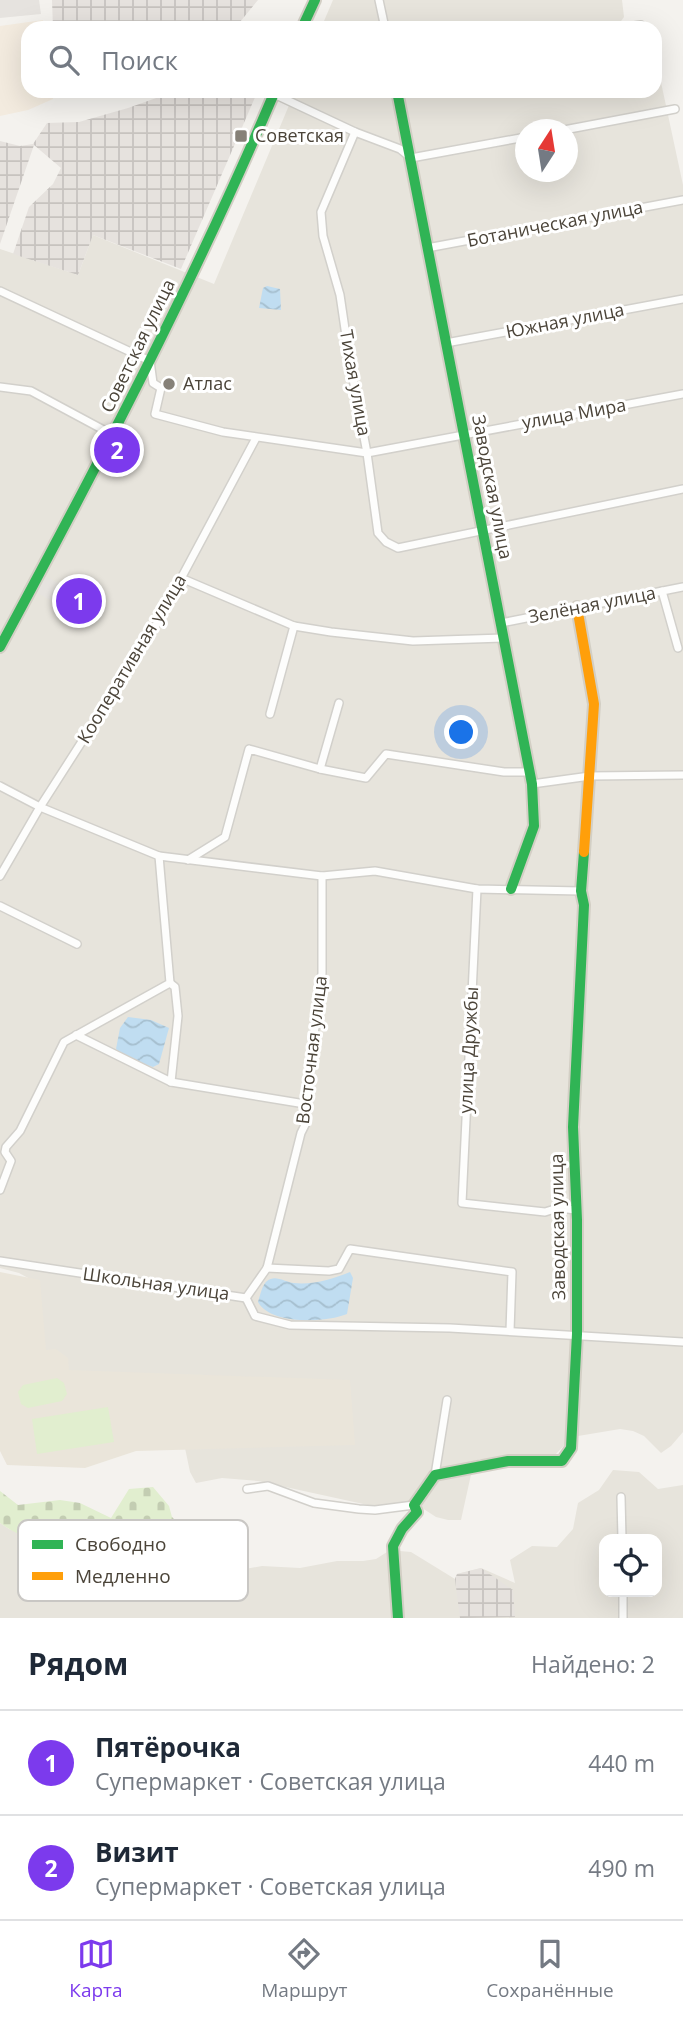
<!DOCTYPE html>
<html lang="ru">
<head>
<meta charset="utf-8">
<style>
	body { margin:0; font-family:"Open Sans",sans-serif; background:#f6f6f7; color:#1f2937 }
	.controls { position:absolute; right:21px; bottom:21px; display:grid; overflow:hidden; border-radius:14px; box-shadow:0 7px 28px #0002 }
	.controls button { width:63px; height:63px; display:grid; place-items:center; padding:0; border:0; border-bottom:2px solid #e0e1e3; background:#fff; color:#1f2937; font:35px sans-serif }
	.compass { position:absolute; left:515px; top:119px; width:63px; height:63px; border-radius:50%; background:#fff; box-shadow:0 7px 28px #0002; rotate:12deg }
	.you { position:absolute; left:462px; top:733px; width:24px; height:24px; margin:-18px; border:5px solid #fff; border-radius:50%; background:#1a73e8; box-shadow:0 0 0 10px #1a73e833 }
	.badge { display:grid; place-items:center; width:46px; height:46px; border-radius:50%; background:#7c3aed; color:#fff; font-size:23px; font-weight:700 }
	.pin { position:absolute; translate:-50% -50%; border:4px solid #fff; box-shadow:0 2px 7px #0006 }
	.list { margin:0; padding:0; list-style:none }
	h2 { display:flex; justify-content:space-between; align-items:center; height:91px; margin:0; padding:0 28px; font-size:30px }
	h2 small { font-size:23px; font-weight:400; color:#747a83 }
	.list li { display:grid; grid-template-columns:46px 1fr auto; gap:21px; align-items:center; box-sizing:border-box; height:105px; padding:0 28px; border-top:2px solid #e0e1e3 }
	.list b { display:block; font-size:26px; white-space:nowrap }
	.list p { margin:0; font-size:23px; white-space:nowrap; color:#747a83 }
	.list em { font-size:23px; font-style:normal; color:#747a83 }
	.icon { flex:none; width:38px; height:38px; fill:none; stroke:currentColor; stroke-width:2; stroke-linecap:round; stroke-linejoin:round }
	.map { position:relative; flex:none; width:683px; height:1618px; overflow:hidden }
	.search { position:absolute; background:#fff; box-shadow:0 7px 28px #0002; left:21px; right:21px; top:21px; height:77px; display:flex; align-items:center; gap:18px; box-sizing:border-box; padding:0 24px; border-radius:21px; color:#747a83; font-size:26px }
	.sheet { height:301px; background:#fff }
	nav { display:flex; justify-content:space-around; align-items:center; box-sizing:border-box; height:98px; border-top:2px solid #e0e1e3; background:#fff; font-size:19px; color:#747a83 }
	nav a { display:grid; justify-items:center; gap:4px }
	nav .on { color:#7c3aed }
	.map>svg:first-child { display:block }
</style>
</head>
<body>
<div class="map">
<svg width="683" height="1618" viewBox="0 0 683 1618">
	<defs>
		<pattern id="industrial-grid" width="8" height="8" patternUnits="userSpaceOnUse" patternTransform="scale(1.75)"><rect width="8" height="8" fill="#e6e2de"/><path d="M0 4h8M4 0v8" fill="none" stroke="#c7c3bf"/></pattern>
		<pattern id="cemetery-stones" width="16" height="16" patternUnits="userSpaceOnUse" patternTransform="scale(1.75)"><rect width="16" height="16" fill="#e1eecf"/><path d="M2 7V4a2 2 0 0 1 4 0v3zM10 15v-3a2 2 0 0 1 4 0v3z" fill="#c3cdb2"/></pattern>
		<pattern id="water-waves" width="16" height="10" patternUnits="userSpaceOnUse" patternTransform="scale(1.75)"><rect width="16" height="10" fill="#c0ddf1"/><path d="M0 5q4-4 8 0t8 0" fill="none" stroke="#a6bfcf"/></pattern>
	</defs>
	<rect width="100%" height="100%" fill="#f4f2ee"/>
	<!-- residential -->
	<g fill="#e7e4dc" fill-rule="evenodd">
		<polygon points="333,0 622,0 624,17 616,28 321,28"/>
		<path d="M656,59L683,185V1432L671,1446L661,1453L644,1436L633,1431L620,1429L572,1437L555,1455L544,1460L519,1464L479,1459L472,1470L461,1520H448L436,1517L416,1504L377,1507L258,1481L222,1478L196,1483L190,1472L185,1448L76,1402L43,1352L30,1279L19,1273L0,1268V249L78,275L93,235L214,284L295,91H655ZM526,130H568V172H526Z"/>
		<path d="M613,1470L639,1472L658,1489L683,1485V1618H0V1523L9,1529L55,1547L177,1567L187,1572L212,1575L262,1566L300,1568L337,1561H363L376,1559L387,1552L400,1551L411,1552L455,1579L457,1574L481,1568L515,1583L510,1560L532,1546L557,1547L573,1529L578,1503L599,1490ZM604,1539H657V1592H604Z"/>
	</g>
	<!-- commercial -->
	<polygon fill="#f3ebdf" points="43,20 44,28 28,28 28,91 52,91 53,99 28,110 0,116 0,26"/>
	<!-- industrial -->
	<g fill="url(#industrial-grid)">
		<polygon points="52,0 258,0 235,28 53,28"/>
		<polygon points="176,91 244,91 256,95 181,269 93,235 78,275 13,254 29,207 53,184 61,168 34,145 0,244 0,141 20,146 33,144 47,123 79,122 128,108"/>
		<polygon points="481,1568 513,1590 515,1617 460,1618 455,1579 457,1574"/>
	</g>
	<!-- education -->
	<polygon fill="#eae5da" points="0,1272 40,1280 46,1350 56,1349 68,1358 69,1370 350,1380 355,1445 136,1451 85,1468 7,1465 0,1451"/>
	<!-- cemetery -->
	<path fill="url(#cemetery-stones)" d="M153,1487L169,1506L172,1517L186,1531L229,1540L241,1553L238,1574C175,1566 50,1560 0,1523V1491L18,1505L60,1500L80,1503L111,1518L129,1489Z"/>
	<!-- green -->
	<g fill="#e1eecf">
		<polygon points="57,1378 64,1383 67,1394 62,1401 28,1408 21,1404 18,1392 23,1385"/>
		<polygon points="108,1407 114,1442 37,1454 32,1419"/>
	</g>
	<!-- parking -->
	<g fill="#e6e3df">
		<polygon points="0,0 39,0 41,14 0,18"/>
		<polygon points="45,576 60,584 51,601 36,592"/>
	</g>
	<!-- water -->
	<g fill="url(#water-waves)">
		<polygon points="267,286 280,289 281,310 259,308 263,288"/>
		<polygon points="128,1017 151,1020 169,1028 159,1064 153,1067 127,1058 116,1049 120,1028"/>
		<path d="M350,1272L353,1278L347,1314C325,1323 271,1325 258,1302C260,1296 262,1285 267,1281C275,1274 285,1282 294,1283C313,1285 333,1279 350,1272Z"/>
	</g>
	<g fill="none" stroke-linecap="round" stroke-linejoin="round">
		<defs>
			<g id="street">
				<polyline points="379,0 385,28"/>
				<polyline points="621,28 641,25"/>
				<polyline points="274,94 355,132 400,149 411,158 526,137"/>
				<polyline points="564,130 675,109"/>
				<polyline points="355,132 321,212 323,236 340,295 350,363 367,453 378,533 386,542 398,548 683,489"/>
				<polyline points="427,248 683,200"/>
				<polyline points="0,291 150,361 153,383 161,388 155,414 223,432 367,453 683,394"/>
				<polyline points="446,343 683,299"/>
				<polyline points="0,387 31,391 113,435"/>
				<polyline points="181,578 294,626 331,632 413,641 503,638"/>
				<polyline points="662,591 678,648"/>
				<polyline points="501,623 683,587"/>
				<polyline points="270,714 294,626"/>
				<polyline points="320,769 339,703"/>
				<polyline points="532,784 590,776 683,775"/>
				<polyline points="0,786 40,807 159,856 322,876 375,871 477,889 581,891"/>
				<polyline points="188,860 225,837 249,749 320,769 366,778 386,754 504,772 529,772"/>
				<polyline points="0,876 40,807 154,629 256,438"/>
				<polyline points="477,889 462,1203 545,1212 558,1208 576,1210"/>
				<polyline points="0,906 77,944"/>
				<polyline points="170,983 175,987 178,1016 171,1082"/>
				<polyline points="76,1035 171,1082 305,1104"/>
				<polyline points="0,1190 11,1161 5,1152 6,1147 20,1131 64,1042 170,983 159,856"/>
				<polyline points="0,1261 246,1298"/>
				<polyline points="267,1268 329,1271 339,1269 350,1249 512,1272 510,1331"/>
				<polyline points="246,1298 255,1316 290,1325 450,1328 683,1342"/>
				<polyline points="246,1298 267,1268 301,1133 307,1121 305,1104 322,973 322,876"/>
				<polyline points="435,1475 447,1400"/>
				<polyline points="247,1489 268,1486 314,1503 359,1509 375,1510 414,1505"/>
				<polyline points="621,1497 622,1539"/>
				<polyline points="623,1592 623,1618"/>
			</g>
			<g id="fast">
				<polyline points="302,28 315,0"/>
				<polyline points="397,91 532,784 534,826 511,889"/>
				<path d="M0,647C98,465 194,282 275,91"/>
				<polyline points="398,1618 393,1546 402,1529 417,1512 414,1505 435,1475 508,1461 562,1461 571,1448 577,1334 577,1220 573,1127 584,905 581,891 584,852"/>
			</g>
			<polyline id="slow" points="577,607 594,704 584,852"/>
		</defs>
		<!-- street casing -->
		<use href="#street" stroke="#d2d0cb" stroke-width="10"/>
		<!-- fast casing -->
		<use href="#fast" stroke="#d3cfc5" stroke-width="14"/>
		<!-- slow casing -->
		<use href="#slow" stroke="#d3cfc5" stroke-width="14"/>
		<!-- street -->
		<use href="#street" stroke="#fdfdfc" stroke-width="7"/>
		<!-- fast -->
		<use href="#fast" stroke="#30b455" stroke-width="10"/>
		<!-- slow -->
		<use href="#slow" stroke="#ff9f0a" stroke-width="10"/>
	</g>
	<!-- markers -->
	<g fill="#868178" stroke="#fff" stroke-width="2.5">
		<rect x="234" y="129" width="14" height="14" rx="3.5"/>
		<circle cx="169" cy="384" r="7"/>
	</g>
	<g text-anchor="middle" stroke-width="6" stroke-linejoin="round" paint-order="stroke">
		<!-- poi labels -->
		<g font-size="18" fill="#4b4439" stroke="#fff" text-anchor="start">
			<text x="255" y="142">Советская</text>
			<text x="183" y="390">Атлас</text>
		</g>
		<!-- street labels -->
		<g font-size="18" fill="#4b4439" stroke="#fff">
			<text transform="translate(555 224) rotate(-11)" y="6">Ботаническая улица</text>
			<text transform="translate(565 321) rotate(-11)" y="6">Южная улица</text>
			<text transform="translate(138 346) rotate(-64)" y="6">Советская улица</text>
			<text transform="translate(355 383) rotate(80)" y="6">Тихая улица</text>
			<text transform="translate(574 414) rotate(-10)" y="6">улица Мира</text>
			<text transform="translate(492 487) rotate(79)" y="6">Заводская улица</text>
			<text transform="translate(592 605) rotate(-11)" y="6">Зелёная улица</text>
			<text transform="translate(132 659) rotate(-59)" y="6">Кооперативная улица</text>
			<text transform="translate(312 1050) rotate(-83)" y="6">Восточная улица</text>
			<text transform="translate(469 1050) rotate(-87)" y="6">улица Дружбы</text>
			<text transform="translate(558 1227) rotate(-91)" y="6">Заводская улица</text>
			<text transform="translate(156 1284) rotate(8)" y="6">Школьная улица</text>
		</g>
	</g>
	<!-- legend -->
	<rect x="18" y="1520" width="230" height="81" rx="10" fill="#fff" stroke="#c9c7c4" stroke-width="2"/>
	<rect x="32" y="1540" width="31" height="9" fill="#30b455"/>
	<rect x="32" y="1572" width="31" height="8" fill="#ff9f0a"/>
	<g font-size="19" fill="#4b4439">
		<text x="75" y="1551">Свободно</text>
		<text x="75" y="1583">Медленно</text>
	</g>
</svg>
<div class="controls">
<button><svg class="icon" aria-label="locate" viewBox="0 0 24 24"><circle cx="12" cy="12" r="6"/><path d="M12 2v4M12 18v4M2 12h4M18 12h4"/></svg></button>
</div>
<svg class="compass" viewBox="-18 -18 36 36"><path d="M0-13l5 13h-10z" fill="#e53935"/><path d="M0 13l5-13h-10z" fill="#747a83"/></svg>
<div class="you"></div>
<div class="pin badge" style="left:79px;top:601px">1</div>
<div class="pin badge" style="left:117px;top:450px">2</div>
<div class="search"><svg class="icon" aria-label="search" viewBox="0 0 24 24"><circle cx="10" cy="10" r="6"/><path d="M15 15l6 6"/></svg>Поиск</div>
</div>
<section class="sheet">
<h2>Рядом<small>Найдено: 2</small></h2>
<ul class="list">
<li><span class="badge">1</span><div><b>Пятёрочка</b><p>Супермаркет · Советская улица</p></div><em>440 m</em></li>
<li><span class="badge">2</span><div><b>Визит</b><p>Супермаркет · Советская улица</p></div><em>490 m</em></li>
</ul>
</section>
<nav>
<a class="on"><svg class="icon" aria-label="map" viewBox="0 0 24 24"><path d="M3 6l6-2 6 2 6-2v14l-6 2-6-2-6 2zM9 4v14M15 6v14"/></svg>Карта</a>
<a><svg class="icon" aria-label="directions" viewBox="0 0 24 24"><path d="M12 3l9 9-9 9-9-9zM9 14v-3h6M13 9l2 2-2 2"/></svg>Маршрут</a>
<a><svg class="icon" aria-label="saved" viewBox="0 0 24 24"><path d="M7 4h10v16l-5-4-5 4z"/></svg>Сохранённые</a>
</nav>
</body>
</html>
